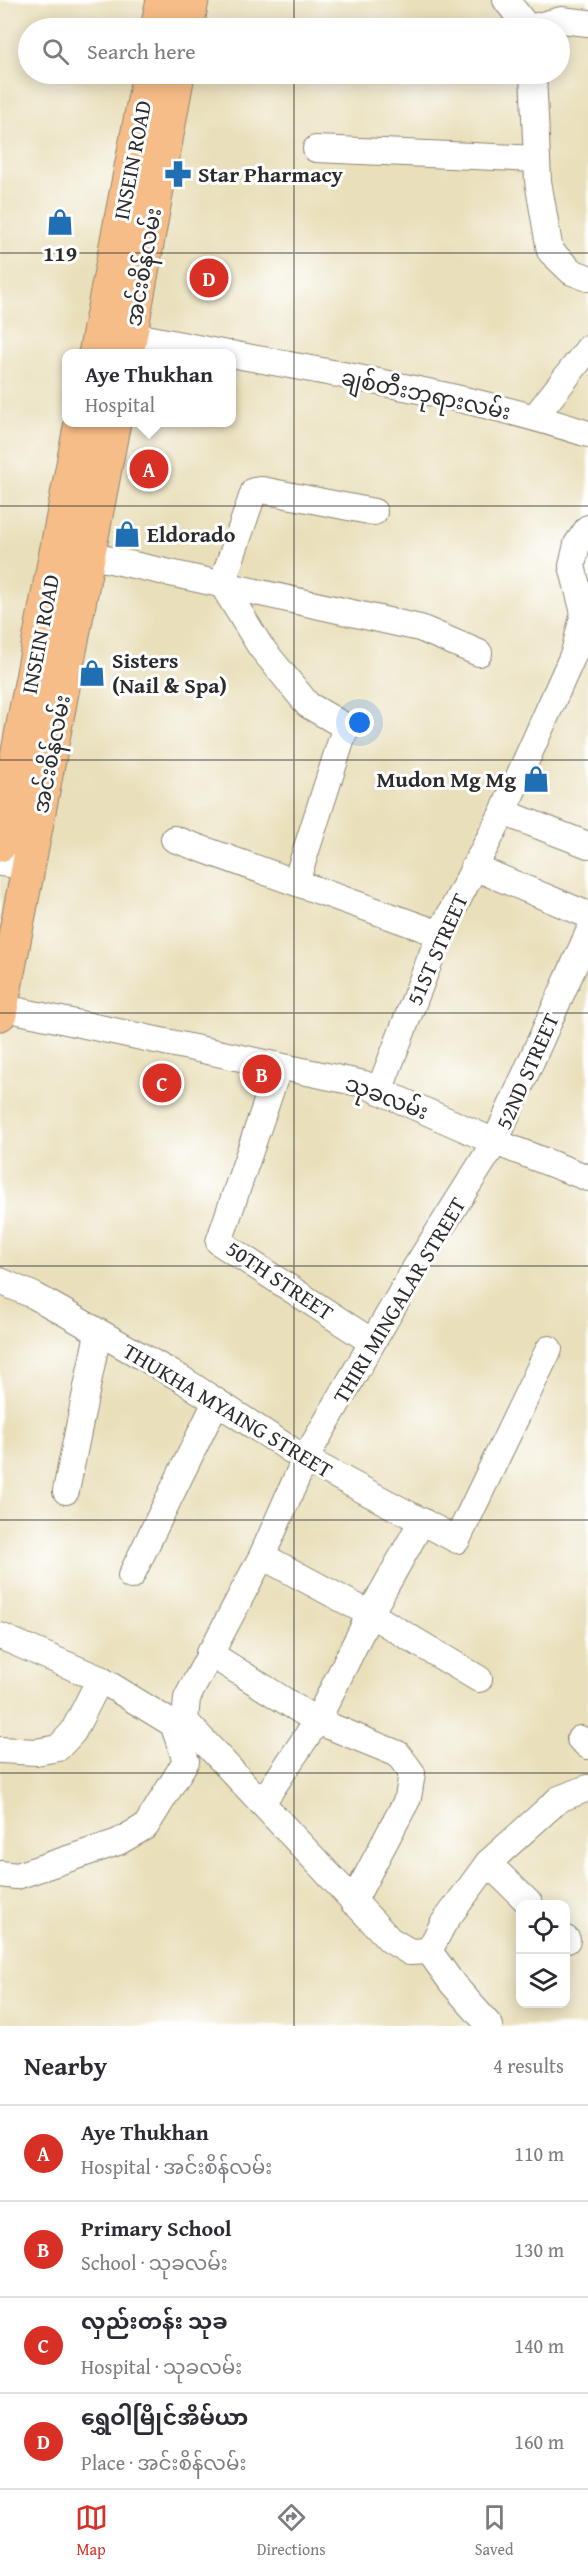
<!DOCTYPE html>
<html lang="en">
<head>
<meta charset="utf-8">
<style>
	body { margin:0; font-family:"Gentium Book Plus","Noto Sans Myanmar",serif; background:#f7f7f7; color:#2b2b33 }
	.controls { position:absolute; right:18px; bottom:18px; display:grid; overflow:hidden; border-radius:12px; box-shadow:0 3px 15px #0003 }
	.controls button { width:54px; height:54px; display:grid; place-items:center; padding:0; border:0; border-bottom:2px solid #e1e1e2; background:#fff; color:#2b2b33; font:30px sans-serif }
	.you { position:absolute; left:360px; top:723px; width:21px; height:21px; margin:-15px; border:4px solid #fff; border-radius:50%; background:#1a73e8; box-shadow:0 0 0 9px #1a73e833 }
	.badge { display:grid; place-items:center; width:39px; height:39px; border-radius:50%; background:#d93025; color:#fff; font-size:20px; font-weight:700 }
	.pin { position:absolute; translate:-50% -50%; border:3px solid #fff; box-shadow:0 2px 6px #0006 }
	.popup { position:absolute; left:62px; top:349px; width:174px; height:78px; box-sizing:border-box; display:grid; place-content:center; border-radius:12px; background:#fff; filter:drop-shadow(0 2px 4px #0005); font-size:20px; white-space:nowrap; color:#7c7c81 }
	.popup b { font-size:22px; color:#2b2b33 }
	.popup::after { content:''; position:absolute; left:50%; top:100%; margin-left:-12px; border:12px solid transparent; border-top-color:#fff }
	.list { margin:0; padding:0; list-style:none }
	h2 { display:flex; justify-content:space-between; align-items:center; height:78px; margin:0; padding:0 24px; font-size:26px }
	h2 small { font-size:20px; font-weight:400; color:#7c7c81 }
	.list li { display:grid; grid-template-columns:39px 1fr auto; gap:18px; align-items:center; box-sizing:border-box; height:96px; padding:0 24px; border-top:2px solid #e1e1e2 }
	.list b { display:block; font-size:22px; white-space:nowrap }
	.list p { margin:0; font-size:20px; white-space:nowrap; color:#7c7c81 }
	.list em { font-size:20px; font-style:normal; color:#7c7c81 }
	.icon { flex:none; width:33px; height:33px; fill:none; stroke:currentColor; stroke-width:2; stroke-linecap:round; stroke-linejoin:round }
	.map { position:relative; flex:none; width:588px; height:2026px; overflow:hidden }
	.search { position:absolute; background:#fff; box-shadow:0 3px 15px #0003; left:18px; right:18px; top:18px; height:66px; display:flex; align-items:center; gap:15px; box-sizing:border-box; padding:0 21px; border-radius:33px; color:#7c7c81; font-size:22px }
	.sheet { height:462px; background:#fff }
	nav { display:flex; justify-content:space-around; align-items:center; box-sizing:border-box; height:84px; border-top:2px solid #e1e1e2; background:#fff; font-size:16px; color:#7c7c81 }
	nav a { display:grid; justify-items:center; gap:3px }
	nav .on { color:#d93025 }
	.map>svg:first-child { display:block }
</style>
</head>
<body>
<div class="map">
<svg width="588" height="2026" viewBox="0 0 588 2026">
	<rect width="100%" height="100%" fill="#fff"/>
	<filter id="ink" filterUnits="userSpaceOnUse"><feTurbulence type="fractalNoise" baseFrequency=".0167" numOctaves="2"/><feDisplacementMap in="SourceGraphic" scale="12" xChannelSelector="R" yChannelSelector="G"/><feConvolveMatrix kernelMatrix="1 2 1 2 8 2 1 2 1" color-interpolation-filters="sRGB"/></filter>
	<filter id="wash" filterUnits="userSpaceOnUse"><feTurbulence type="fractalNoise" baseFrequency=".008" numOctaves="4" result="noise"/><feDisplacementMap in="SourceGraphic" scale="24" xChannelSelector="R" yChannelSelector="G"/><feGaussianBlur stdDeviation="1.35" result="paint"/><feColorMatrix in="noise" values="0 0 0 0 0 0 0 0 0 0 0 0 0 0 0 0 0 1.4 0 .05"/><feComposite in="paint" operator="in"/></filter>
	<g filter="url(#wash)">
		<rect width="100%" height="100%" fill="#e9dfba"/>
	</g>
	<g filter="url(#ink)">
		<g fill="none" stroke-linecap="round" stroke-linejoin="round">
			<defs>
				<g id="minor">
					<polyline points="506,0 528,28"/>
					<polyline points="529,28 561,20 588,23"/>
					<polyline points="533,74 538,181 550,251 572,272 588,278"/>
					<polyline points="316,149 537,159"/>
					<polyline points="131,335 227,354"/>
					<path d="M231,354C351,377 472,396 588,434"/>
					<polyline points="535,417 588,349"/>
					<polyline points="70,551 420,628 479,653"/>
					<polyline points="503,812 588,845"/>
					<polyline points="174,839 440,934"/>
					<polyline points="0,863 28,866"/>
					<polyline points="474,867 588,915"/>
					<polyline points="296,882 344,732 348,728 308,705 260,646 222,584 254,491 262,490 374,512"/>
					<polyline points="0,1007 364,1084 495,1142 588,1178"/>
					<polyline points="279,1066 219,1242 372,1342"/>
					<polyline points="379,1091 440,934 503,812 574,653 584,613 572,566 577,544 588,528"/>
					<polyline points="0,1281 35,1296 180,1378 305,1459 457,1540 549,1349"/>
					<polyline points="66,1491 98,1333"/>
					<polyline points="262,1556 370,1614 479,1679"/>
					<polyline points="131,1576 216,1402"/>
					<polyline points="0,1636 100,1679 173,1724 186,1761 146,1826 118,1842 17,1876 0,1874"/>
					<polyline points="209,1653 317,1721 398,1754 412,1773 408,1798 353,1902"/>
					<polyline points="580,1739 588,1746"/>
					<polyline points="0,1750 36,1752 58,1748 73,1732 100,1679"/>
					<polyline points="262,1803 317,1721 370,1614 422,1521"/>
					<polyline points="488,1863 530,1904"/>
					<polyline points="566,1939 567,1940"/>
					<polyline points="429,1951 410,1952 390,1940 185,1721 187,1698 262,1556 305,1459 416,1267 495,1142 588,934"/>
					<polyline points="429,1951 443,1924 488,1863 559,1799 588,1788"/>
					<polyline points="429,1951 452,1983 490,2026"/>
				</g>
				<g id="major">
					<polyline points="157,28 163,0"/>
					<polyline points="187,28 192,0"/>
					<polyline points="95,354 149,74"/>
					<polyline points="127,354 178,74"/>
					<polyline points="0,845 81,422"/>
					<polyline points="0,1014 114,422"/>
				</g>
			</defs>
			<!-- minor casing -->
			<use href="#minor" stroke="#8a8572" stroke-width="28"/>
			<!-- major casing -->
			<use href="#major" stroke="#8a8572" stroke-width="35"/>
			<!-- minor -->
			<use href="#minor" stroke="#fff" stroke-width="26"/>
			<!-- major -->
			<use href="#major" stroke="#f7bd88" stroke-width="33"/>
		</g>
	</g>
	<!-- grid -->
	<path fill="none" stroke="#2b2b2b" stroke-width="1.5" stroke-opacity="0.55" d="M294,0V28M294,74V2026M0,253H588M0,506H588M0,760H588M0,1013H588M0,1266H588M0,1520H588M0,1773H588"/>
	<!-- icons -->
	<defs>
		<symbol id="pharmacy-bare" viewBox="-9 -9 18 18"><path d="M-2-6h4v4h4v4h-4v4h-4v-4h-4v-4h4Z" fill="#1f6fb2" stroke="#fff" stroke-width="2.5" paint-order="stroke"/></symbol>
		<symbol id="shop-bare" viewBox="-9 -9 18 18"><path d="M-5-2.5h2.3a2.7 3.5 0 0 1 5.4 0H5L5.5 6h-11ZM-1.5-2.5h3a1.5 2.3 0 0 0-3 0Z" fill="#1f6fb2" stroke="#fff" stroke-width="2.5" paint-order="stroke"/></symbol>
	</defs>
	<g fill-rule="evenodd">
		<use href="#pharmacy-bare" x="159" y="155" width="38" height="38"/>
		<use href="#shop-bare" x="41" y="203" width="38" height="38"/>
		<use href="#shop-bare" x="108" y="515" width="38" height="38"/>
		<use href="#shop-bare" x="73" y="654" width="38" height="38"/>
		<use href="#shop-bare" x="517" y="760" width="38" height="38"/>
	</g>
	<g text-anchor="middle" stroke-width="6" stroke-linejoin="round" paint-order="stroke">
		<!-- street labels -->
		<g font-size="22" fill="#2b2b2b" stroke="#fff">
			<text transform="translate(132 160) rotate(-79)" y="8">INSEIN ROAD</text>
			<text transform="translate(143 267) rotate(-80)" y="8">အင်းစိန်လမ်း</text>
			<text transform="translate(426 394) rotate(12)" y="8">ချစ်တီးဘုရားလမ်း</text>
			<text transform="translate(40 634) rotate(-79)" y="8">INSEIN ROAD</text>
			<text transform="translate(51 754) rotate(-79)" y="8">အင်းစိန်လမ်း</text>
			<text transform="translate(437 949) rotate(-66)" y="8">51ST STREET</text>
			<text transform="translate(527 1071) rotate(-66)" y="8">52ND STREET</text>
			<text transform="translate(387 1097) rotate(21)" y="8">သုခလမ်း</text>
			<text transform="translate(280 1280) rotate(34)" y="8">50TH STREET</text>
			<text transform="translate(399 1300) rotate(-59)" y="8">THIRI MINGALAR STREET</text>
			<text transform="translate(228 1410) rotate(31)" y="8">THUKHA MYAING STREET</text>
		</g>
		<!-- poi labels -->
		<g font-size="22" font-weight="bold" fill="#2b2b2b" stroke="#fff" text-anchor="start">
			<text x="198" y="182">Star Pharmacy</text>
			<text x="60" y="261" text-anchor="middle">119</text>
			<text x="147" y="542">Eldorado</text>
			<text x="112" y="668">Sisters<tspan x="112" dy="25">(Nail &amp; Spa)</tspan></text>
			<text x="516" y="787" text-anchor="end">Mudon Mg Mg</text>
		</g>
	</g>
</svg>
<div class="controls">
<button><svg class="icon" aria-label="locate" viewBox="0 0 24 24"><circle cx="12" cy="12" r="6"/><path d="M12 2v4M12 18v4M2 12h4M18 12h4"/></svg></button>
<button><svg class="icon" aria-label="layers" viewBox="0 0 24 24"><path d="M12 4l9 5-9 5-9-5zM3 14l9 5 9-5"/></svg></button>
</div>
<div class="you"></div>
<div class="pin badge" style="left:149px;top:469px">A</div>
<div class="popup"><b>Aye Thukhan</b>Hospital</div>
<div class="pin badge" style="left:262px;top:1074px">B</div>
<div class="pin badge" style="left:162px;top:1083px">C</div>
<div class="pin badge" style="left:209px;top:278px">D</div>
<div class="search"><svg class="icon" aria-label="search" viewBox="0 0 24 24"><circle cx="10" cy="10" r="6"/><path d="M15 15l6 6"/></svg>Search here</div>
</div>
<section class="sheet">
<h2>Nearby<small>4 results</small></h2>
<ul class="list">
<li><span class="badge">A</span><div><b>Aye Thukhan</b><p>Hospital · အင်းစိန်လမ်း</p></div><em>110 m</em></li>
<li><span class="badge">B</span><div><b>Primary School</b><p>School · သုခလမ်း</p></div><em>130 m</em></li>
<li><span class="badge">C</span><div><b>လှည်းတန်း သုခ</b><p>Hospital · သုခလမ်း</p></div><em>140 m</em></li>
<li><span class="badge">D</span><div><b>ရွှေဝါမြိုင်အိမ်ယာ</b><p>Place · အင်းစိန်လမ်း</p></div><em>160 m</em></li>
</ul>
</section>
<nav>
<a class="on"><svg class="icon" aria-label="map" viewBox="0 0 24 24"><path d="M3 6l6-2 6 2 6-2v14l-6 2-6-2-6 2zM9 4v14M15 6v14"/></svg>Map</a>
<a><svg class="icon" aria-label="directions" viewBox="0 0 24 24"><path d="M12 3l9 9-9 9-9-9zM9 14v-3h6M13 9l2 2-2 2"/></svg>Directions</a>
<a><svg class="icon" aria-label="saved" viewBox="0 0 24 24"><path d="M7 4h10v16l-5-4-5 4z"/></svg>Saved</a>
</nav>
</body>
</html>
